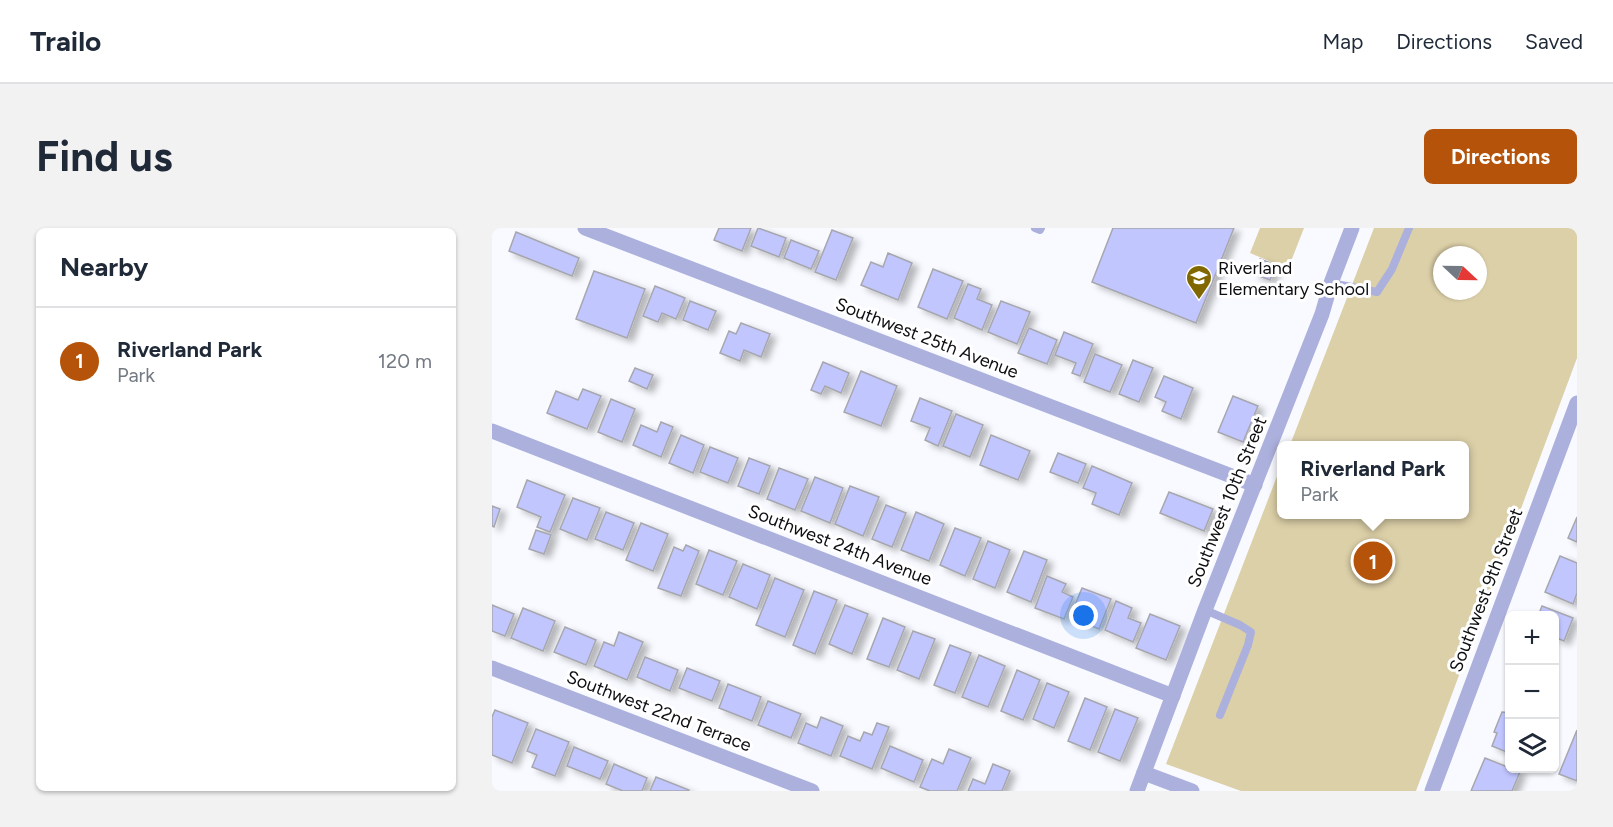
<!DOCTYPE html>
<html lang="en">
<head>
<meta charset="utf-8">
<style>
	body { margin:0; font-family:Figtree,sans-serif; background:#f2f2f3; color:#1f2937 }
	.controls { position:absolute; right:18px; bottom:18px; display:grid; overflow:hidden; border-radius:9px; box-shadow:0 2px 4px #0004 }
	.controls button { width:54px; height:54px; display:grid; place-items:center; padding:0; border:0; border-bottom:2px solid #e0e1e3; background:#fff; color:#1f2937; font:30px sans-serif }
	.compass { position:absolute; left:941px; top:18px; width:54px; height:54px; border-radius:50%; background:#fff; box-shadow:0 2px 4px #0004; rotate:112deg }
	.you { position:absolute; left:592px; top:388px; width:21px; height:21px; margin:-15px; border:4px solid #fff; border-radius:50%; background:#1a73e8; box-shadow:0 0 0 9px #1a73e833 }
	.badge { display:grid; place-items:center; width:39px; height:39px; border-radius:50%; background:#b45309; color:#fff; font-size:20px; font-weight:700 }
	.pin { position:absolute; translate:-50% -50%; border:3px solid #fff; box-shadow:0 2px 6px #0006 }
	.popup { position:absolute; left:785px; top:213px; width:192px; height:78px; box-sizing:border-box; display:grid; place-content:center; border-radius:9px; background:#fff; filter:drop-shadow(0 2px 4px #0005); font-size:20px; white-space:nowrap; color:#747a83 }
	.popup b { font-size:22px; color:#1f2937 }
	.popup::after { content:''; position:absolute; left:50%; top:100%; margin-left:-12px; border:12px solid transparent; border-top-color:#fff }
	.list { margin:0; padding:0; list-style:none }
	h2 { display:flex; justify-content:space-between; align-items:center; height:78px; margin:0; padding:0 24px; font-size:26px }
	h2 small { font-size:20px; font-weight:400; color:#747a83 }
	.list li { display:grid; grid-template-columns:39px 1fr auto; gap:18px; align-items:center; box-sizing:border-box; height:108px; padding:0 24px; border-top:2px solid #e0e1e3 }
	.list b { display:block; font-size:22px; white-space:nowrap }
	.list p { margin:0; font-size:20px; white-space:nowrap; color:#747a83 }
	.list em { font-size:20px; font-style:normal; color:#747a83 }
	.icon { flex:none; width:33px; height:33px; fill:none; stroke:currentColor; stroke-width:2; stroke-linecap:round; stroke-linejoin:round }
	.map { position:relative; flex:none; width:1085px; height:563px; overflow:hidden; border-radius:9px }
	header { display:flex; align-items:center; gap:36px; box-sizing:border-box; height:84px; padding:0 30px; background:#fff; border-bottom:2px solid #e0e1e3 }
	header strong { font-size:28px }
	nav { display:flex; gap:33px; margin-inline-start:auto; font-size:21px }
	.intro { display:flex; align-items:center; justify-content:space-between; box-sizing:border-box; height:144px; padding:0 36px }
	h1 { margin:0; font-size:42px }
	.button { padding:15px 27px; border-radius:9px; background:#b45309; color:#fff; font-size:21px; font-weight:700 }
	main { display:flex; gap:36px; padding:0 36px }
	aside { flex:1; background:#fff; border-radius:9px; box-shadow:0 2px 4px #0004 }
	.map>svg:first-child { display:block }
</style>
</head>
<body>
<header>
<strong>Trailo</strong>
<nav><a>Map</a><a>Directions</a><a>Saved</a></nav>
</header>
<div class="intro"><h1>Find us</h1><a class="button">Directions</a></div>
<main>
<aside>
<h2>Nearby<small></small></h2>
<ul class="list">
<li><span class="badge">1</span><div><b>Riverland Park</b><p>Park</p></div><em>120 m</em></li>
</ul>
</aside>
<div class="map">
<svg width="1085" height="563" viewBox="0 0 1085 563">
	<defs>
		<filter id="shadow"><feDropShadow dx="6" dy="4" stdDeviation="3" flood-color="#0004"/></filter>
	</defs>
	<rect width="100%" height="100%" fill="#f9faff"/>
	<!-- green -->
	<g fill="#dcd0a8" fill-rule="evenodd">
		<polygon points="768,0 812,0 796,41 758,25"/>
		<path d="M882,0H1085V130L924,563H749L674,536L789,238L790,286H972V218L798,217ZM950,27H986V63H950Z"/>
	</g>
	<!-- building -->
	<g fill="#c1c6ff" stroke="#a6a7ae" stroke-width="1.5" filter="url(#shadow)">
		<polygon points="227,0 259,0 250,23 222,12"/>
		<polygon points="266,0 294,10 287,29 259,18"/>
		<polygon points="621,0 742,0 704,95 600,54"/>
		<polygon points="340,2 361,10 344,52 323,44"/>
		<polygon points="24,4 87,30 80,48 17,23"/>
		<polygon points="299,12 327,23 319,41 292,30"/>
		<polygon points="396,25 420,35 406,72 369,57 379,34 391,39"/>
		<polygon points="768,31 784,37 778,52 762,46"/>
		<polygon points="441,41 471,53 455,91 426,79"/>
		<polygon points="102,43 153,61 135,110 84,91"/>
		<polygon points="476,56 489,61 485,71 500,77 490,102 462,90"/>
		<polygon points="163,58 193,70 184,91 170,85 166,94 151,88"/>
		<polygon points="198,73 224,83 216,102 191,92"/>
		<polygon points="509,73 538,84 525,116 496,104"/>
		<polygon points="249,95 278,106 269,129 252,122 248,133 228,125 237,103 244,106"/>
		<polygon points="537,100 565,112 555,136 526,125"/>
		<polygon points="572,104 601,116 588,148 580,145 584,135 563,127"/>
		<polygon points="603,126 630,137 618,164 592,154"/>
		<polygon points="641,132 661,140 647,174 627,166"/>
		<polygon points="331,134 357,145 349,165 333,158 329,166 319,162"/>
		<polygon points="143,140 161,147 155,161 137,153"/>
		<polygon points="369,143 405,158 389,198 352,184"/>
		<polygon points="672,148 701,160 689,191 670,183 674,174 663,169"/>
		<polygon points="91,161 109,168 95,201 55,185 64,163 86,172"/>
		<polygon points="741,168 766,178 751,214 726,204"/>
		<polygon points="428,170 460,183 446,218 433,212 438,200 419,193"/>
		<polygon points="119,171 143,181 130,214 106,204"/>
		<polygon points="464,186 491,197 478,229 451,218"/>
		<polygon points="169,194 181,199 169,229 141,217 149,197 165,204"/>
		<polygon points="189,207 212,217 201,245 177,235"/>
		<polygon points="499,207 538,223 526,252 488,237"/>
		<polygon points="218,219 246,230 236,255 208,244"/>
		<polygon points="566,225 594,236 586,255 558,244"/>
		<polygon points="257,230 278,238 267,266 246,258"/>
		<polygon points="600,238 640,255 627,287 600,276 604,265 591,260"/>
		<polygon points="287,240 316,251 303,282 275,271"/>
		<polygon points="323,249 351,260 338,295 309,283"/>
		<polygon points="35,252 73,267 58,304 45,299 49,289 25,279"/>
		<polygon points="358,258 387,269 371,308 343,296"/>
		<polygon points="677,264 721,281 712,303 668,285"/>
		<polygon points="81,270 108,280 95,312 68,301"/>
		<polygon points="394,277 414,285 400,319 380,311"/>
		<polygon points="0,278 8,281 2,299 0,298"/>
		<polygon points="114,284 142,295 131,322 103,311"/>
		<polygon points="424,284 452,296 437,333 409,322"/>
		<polygon points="1085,289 1085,314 1076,310"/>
		<polygon points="149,295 176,306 161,343 134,332"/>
		<polygon points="463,300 489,310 473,348 448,337"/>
		<polygon points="44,302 59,307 52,326 37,321"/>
		<polygon points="496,313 518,322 503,360 481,351"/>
		<polygon points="194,317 207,323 189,368 166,360 182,319 191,323"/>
		<polygon points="217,322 245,333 231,367 204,356"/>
		<polygon points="532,323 555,332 539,374 515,364"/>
		<polygon points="1068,328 1085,335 1085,365 1081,376 1053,364"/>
		<polygon points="251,336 278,347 265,381 237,369"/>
		<polygon points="555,348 574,356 570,364 581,369 572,391 543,380"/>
		<polygon points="283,350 312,362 293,409 264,397"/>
		<polygon points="590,360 619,371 607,401 578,389"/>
		<polygon points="322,363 345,372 323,426 301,417"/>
		<polygon points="624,373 640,380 636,390 649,395 641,414 613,402"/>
		<polygon points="0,377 22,386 13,408 0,403"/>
		<polygon points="353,377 376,386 360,426 337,416"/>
		<polygon points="1050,378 1081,390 1072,413 1062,409 1062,388 1046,388"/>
		<polygon points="31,380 63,393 51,423 19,410"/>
		<polygon points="658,386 688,398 674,432 644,420"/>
		<polygon points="391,390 413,399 397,439 375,431"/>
		<polygon points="73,399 104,412 94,437 62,424"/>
		<polygon points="421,403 443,411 427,451 405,442"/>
		<polygon points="127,404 151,414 135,452 102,438 112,414 122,418"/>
		<polygon points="458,417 479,425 463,465 442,457"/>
		<polygon points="487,427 513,438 496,479 470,469"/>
		<polygon points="153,429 186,442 178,463 145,449"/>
		<polygon points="195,440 228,453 220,473 187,460"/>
		<polygon points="525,442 548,452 531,492 509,483"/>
		<polygon points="555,455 577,464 562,500 541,491"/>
		<polygon points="236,456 269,469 260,493 227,480"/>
		<polygon points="593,470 615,479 598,522 576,513"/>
		<polygon points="276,473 309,486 299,510 266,497"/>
		<polygon points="623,481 646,490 628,533 606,524"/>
		<polygon points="3,482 36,495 20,535 0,527 0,489"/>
		<polygon points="1010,484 1017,485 1017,525 1000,518 1005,505 1002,504"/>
		<polygon points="329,489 351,498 339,528 306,515 314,495 325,500"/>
		<polygon points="385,495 397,499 380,541 348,528 356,508 368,513 372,504 380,507"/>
		<polygon points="44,501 77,514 63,548 40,539 45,527 35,523"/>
		<polygon points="1085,502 1085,553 1067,546"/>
		<polygon points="398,518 431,532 422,554 389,540"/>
		<polygon points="82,519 116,533 108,551 75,538"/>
		<polygon points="457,521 479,530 465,563 438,563 428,559 440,531 451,536"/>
		<polygon points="993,530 1028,544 1020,563 979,563"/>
		<polygon points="122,536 155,550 150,563 131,563 114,556"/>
		<polygon points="501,536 518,543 510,563 476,563 481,551 493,556"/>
		<polygon points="164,549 197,562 196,563 158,563"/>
	</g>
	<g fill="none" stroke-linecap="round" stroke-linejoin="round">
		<!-- lane -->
		<g stroke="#acb0dc" stroke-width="8">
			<polyline points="543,0 548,2 549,0"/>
			<polyline points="839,55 885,64 900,41 917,0"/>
			<polyline points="713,382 748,397 759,404 756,417 728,487"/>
		</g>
		<!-- street -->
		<g stroke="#acb0dc" stroke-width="15">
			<polyline points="93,0 763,257"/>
			<polyline points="0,203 681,468"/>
			<polyline points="0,440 320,563"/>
			<polyline points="652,545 700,563"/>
			<polyline points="645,563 713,382 830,86 839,55 860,0"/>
			<polyline points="940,563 1085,175"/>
		</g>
	</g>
	<!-- icons -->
	<defs>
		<symbol id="school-pin" viewBox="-11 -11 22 30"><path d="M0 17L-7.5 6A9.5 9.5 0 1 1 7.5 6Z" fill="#806700" stroke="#fff"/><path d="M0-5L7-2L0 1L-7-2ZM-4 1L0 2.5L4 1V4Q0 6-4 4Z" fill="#fff"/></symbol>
	</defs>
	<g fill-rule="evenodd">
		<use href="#school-pin" x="692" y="35" width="30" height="40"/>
	</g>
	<g text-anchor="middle" stroke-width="6" stroke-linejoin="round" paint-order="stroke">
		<!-- poi labels -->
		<g font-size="18" fill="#0e0e11" stroke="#fff" text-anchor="start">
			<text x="726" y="46">Riverland<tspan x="726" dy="21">Elementary School</tspan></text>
		</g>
		<!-- street labels -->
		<g font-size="18" fill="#0e0e11" stroke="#fff">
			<text transform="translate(435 110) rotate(21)" y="6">Southwest 25th Avenue</text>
			<text transform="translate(735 274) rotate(-68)" y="6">Southwest 10th Street</text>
			<text transform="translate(348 317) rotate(21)" y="6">Southwest 24th Avenue</text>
			<text transform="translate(994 362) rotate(-69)" y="6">Southwest 9th Street</text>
			<text transform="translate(167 483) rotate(21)" y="6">Southwest 22nd Terrace</text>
		</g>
	</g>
</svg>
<div class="controls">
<button>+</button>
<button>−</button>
<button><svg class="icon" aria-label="layers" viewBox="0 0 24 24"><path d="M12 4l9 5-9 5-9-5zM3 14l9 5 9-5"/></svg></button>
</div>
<svg class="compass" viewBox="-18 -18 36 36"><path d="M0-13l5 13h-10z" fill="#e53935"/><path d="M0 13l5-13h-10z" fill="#747a83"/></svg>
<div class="you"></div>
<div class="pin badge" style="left:881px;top:333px">1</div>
<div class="popup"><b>Riverland Park</b>Park</div>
</div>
</main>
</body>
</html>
